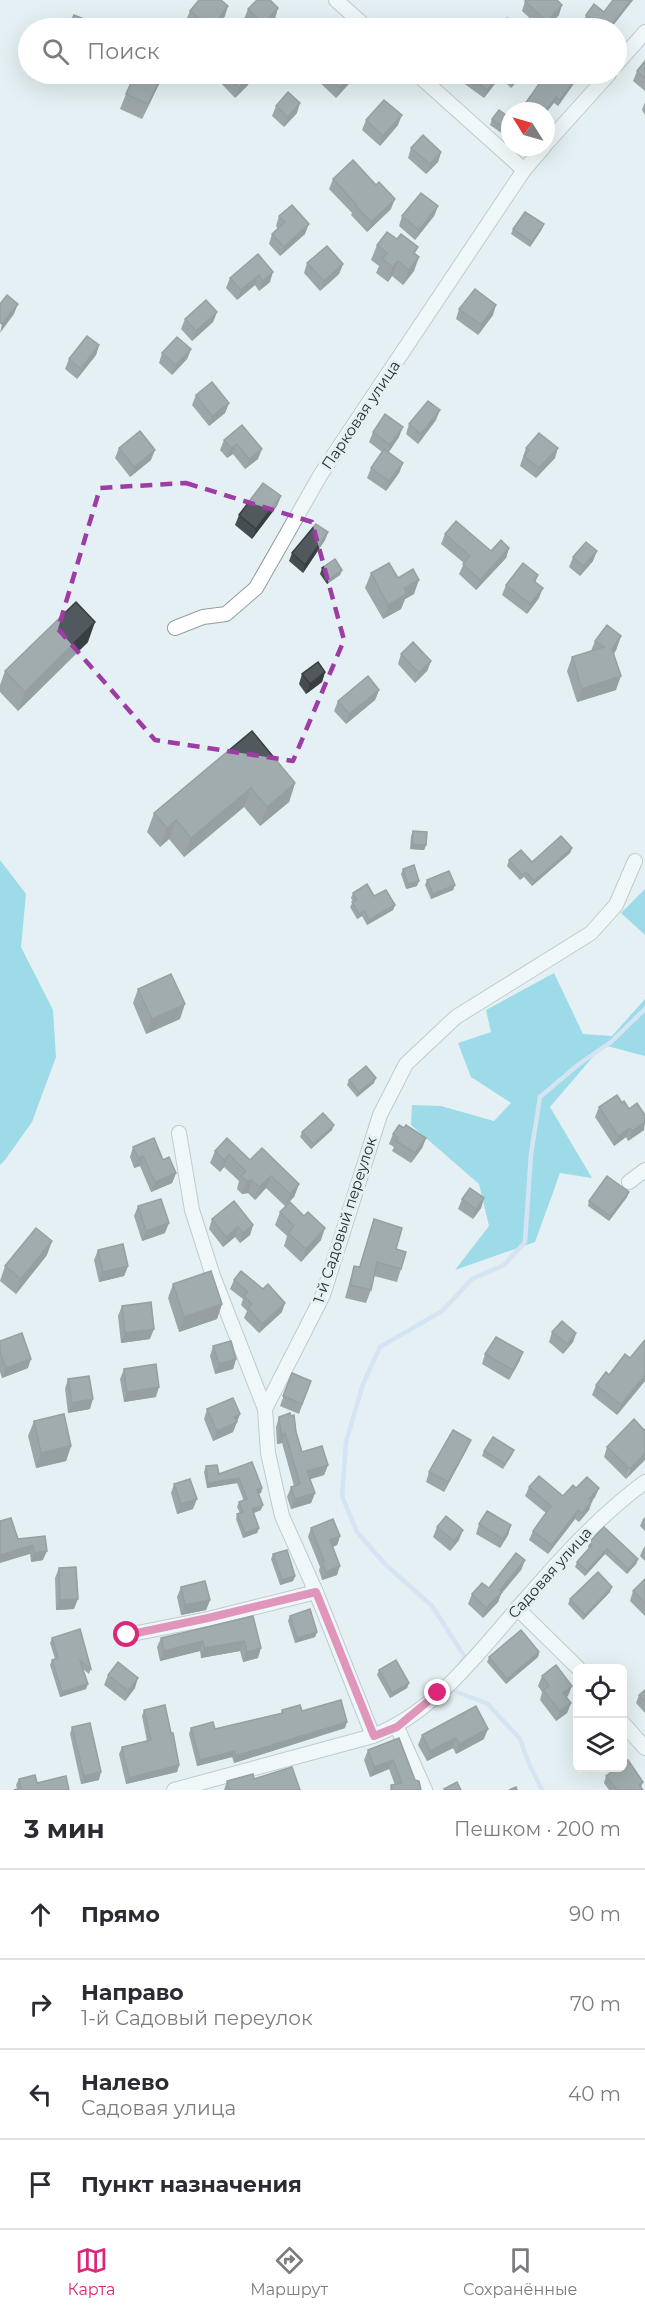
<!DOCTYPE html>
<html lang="ru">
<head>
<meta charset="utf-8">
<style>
	body { margin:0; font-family:Montserrat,sans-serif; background:#f2f2f3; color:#2b2b33 }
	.controls { position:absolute; right:18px; bottom:18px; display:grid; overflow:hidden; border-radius:9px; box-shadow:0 6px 24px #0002 }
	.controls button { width:54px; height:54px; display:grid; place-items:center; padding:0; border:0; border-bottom:2px solid #e1e1e2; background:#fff; color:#2b2b33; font:30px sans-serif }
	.compass { position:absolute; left:501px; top:102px; width:54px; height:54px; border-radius:50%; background:#fff; box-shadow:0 6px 24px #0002; rotate:307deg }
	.stop { position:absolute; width:18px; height:18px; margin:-14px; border:4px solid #db2777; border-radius:50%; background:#fff }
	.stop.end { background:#db2777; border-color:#fff; box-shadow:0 2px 6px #0008 }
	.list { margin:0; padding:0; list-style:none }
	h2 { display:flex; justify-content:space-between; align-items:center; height:78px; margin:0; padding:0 24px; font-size:26px }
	h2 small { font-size:20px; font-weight:400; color:#7c7c81 }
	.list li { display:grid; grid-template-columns:39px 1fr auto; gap:18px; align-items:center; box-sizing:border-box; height:90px; padding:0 24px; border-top:2px solid #e1e1e2 }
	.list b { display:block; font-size:22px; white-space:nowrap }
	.list p { margin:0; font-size:20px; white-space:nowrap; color:#7c7c81 }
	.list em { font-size:20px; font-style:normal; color:#7c7c81 }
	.icon { flex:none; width:33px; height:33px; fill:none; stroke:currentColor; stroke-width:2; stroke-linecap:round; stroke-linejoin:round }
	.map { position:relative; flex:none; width:645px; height:1790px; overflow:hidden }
	.search { position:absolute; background:#fff; box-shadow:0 6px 24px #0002; left:18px; right:18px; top:18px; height:66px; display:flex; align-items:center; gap:15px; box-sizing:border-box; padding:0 21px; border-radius:33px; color:#7c7c81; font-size:22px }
	.sheet { height:438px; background:#fff }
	nav { display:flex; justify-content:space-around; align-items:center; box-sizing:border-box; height:84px; border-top:2px solid #e1e1e2; background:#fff; font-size:16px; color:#7c7c81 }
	nav a { display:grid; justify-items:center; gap:3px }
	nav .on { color:#db2777 }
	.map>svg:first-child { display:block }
</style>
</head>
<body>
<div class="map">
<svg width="645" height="1790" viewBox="0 0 645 1790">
	<rect width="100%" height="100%" fill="#e4f0f3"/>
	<!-- forest -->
	<g fill="#47c2db">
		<polygon points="0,860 26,894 21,947 53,1010 56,1057 32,1122 5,1160 0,1165"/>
		<polygon points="645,889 645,935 621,913"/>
		<polygon points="554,973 583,1034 612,1036 645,999 645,1056 603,1045 550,1107 592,1178 560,1173 535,1242 455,1270 489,1226 479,1184 411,1125 412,1105 441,1106 494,1121 511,1103 471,1077 458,1043 491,1032 486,1010"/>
	</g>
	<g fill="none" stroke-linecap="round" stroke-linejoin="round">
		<!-- stream -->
		<g stroke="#c1d5f1" stroke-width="4.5">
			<polyline points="458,1667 465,1657 432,1606 385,1564 357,1532 342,1496 346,1442 363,1384 380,1347 442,1311 472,1279 504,1265 525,1242 531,1154 540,1097 579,1064 611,1042 645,1009"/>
			<polyline points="452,1684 457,1692 488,1704 520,1739 529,1764 542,1790"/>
		</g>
		<defs>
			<g id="minor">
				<polyline points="336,0 367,28"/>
				<polyline points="616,65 645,32"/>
				<polyline points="417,74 524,170"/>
				<polyline points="546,144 609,74"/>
				<polyline points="175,628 203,617 226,614 256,588 321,474 524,170 544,147"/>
				<polyline points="179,1133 192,1210 213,1276 265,1409"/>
				<polyline points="629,1182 645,1170"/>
				<polyline points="517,1608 578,1668"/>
				<polyline points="127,1635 208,1619 316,1592"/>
				<polyline points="622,1722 645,1748"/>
				<polyline points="397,1727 425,1790"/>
				<polyline points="373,1736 316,1592 282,1516 268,1453 265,1409 323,1295 380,1115 406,1064 456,1017 591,933 616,905 635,861"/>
				<path d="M174,1790L373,1736C433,1713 475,1657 516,1610C556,1564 595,1519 645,1482"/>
			</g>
		</defs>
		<!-- minor casing -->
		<use href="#minor" stroke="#939ea0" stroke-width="16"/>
		<!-- minor -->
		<use href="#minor" stroke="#fff" stroke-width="14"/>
	</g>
	<!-- wall -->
	<g fill="#464d51">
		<polygon points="613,0 633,0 611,28 589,24 584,20 586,15 604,12"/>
		<polygon points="525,1 559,15 546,28 540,28 522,11"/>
		<polygon points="278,8 275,18 264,28 254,28 244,19 248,9"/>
		<polygon points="190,11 225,16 215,28 196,28 186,20"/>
		<polygon points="645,61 645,91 633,81 637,71"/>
		<polygon points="135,74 164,74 142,119 120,109 126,94"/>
		<polygon points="222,74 249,74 251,75 248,85 235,98 219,81"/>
		<polygon points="319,74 356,74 355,77 336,98 317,80"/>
		<polygon points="465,74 522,74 520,78 511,88 500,77 484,98 462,82"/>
		<polygon points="546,74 585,74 577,83 575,82 558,106 554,103"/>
		<polygon points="645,102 645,115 642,110"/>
		<polygon points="276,106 297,113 284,127 272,116"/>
		<polygon points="510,118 510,139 490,125 492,119"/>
		<polygon points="366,120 398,125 380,146 362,130"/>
		<polygon points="411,148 441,152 438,162 426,174 408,158"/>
		<polygon points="333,179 391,209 367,232 351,215 352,213 329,189"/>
		<polygon points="438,206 434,216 415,240 399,226 402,216"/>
		<polygon points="279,216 305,234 280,256 269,244 272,234 278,229 276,226"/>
		<polygon points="513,229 542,229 530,247 511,234"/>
		<polygon points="377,245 416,254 414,271 403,285 392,276 388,282 376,273 379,266 371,260"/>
		<polygon points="258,254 270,282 259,291 255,285 237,300 226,288 230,278"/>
		<polygon points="307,263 343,264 339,274 320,291 304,273"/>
		<polygon points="459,309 493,315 478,335 456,319"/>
		<polygon points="217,312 213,322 192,341 181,329 185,319"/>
		<polygon points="99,345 96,355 77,379 65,369 69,359"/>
		<polygon points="191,349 187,359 172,375 159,363 162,353"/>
		<polygon points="196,395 229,403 225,413 209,426 192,405"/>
		<polygon points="436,420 418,444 406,434 409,424"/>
		<polygon points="242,425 258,459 245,469 233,454 227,458 220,450 224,440"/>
		<polygon points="373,432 399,437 388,452 403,463 399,473 386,491 367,478 371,468 382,452 369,442"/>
		<polygon points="119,448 151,460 130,477 115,458"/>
		<polygon points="526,448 555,458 536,478 520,466"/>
		<polygon points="281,496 277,506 252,539 235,525 239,515"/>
		<polygon points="328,532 325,540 303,573 289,561 292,553"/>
		<polygon points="445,534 491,551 509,548 506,558 476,590 459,574 464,563 441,544"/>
		<polygon points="573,557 593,561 580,576 569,567"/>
		<polygon points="322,568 342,570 340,575 327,584 320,574"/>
		<polygon points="371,573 398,578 414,594 405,599 401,609 383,619 365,588"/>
		<polygon points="538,575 535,583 539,598 527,614 502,595 506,585"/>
		<polygon points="621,636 616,650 614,654 616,690 577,702 567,671 572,657 591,651 595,641"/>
		<polygon points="88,642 18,711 0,692 0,685 5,671"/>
		<polygon points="401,654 431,661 427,671 415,683 398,664"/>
		<polygon points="325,672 322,682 306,694 299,684 302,674"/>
		<polygon points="379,690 375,700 346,724 334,711 338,701"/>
		<polygon points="252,731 295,783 289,802 260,826 244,807 184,857 169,839 160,847 147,832 154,813"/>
		<polygon points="413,831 426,845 424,850 410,849 411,836"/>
		<polygon points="572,848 570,853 532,886 524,877 520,880 507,866 509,860 532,862"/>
		<polygon points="403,869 417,886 406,889 401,874"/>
		<polygon points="427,880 455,885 453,890 431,899 425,885"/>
		<polygon points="353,893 374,896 395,905 393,910 367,925 362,916 357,919 350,907 353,902 351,898"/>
		<polygon points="138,989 180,1019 146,1034 133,1003"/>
		<polygon points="349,1080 374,1083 357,1097 347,1085"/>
		<polygon points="622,1103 629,1109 644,1130 628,1141 626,1137 614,1146 595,1117 599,1107"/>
		<polygon points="404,1128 426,1138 422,1148 411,1163 392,1151 394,1147 389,1144 393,1134"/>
		<polygon points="332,1130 311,1149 300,1137 302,1132"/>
		<polygon points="133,1147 163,1160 176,1173 172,1183 151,1192 140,1166 134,1168 130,1157"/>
		<polygon points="215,1151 250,1160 299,1184 294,1197 285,1206 266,1188 255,1200 248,1193 242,1194 237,1189 239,1181 224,1167 220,1172 210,1163"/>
		<polygon points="629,1192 627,1197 609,1221 588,1206 589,1201"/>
		<polygon points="484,1198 481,1208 473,1219 458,1209 462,1199"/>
		<polygon points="138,1206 165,1233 142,1241 134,1216"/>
		<polygon points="280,1212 321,1240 301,1262 284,1246 287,1236 275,1225"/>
		<polygon points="212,1219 253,1225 250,1235 240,1243 235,1237 223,1247 209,1229"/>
		<polygon points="374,1219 396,1249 401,1269 397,1282 374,1276 371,1290 366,1303 345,1298 350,1280 354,1266 359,1267"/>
		<polygon points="98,1250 128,1266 124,1276 99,1282 94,1260"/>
		<polygon points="47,1255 16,1294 0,1281 5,1266"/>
		<polygon points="234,1280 282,1312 259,1333 244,1318 247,1311 241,1305 243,1299 230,1289"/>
		<polygon points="173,1284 222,1304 217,1319 179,1332 168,1298"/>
		<polygon points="122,1306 150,1339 121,1343 118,1316"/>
		<polygon points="552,1332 576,1333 573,1342 563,1354 549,1342"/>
		<polygon points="645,1340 645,1381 617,1415 592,1395 596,1385 630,1358"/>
		<polygon points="0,1341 28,1368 2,1378 0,1372"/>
		<polygon points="213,1346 236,1359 233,1369 215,1374 210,1356"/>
		<polygon points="523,1352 519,1362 509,1380 482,1364 485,1354"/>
		<polygon points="124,1369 156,1397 124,1402 120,1379"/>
		<polygon points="292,1373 311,1381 299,1414 280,1406"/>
		<polygon points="68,1379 90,1409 68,1413 65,1389"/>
		<polygon points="207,1409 240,1414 233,1432 213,1441 204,1419"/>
		<polygon points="279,1417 296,1432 302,1452 328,1465 324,1475 310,1479 315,1493 311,1503 291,1509 287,1497 291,1487 294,1486 282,1443 277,1444 276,1427"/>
		<polygon points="34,1421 71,1446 66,1461 36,1468 28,1436"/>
		<polygon points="644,1430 626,1479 604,1457 607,1447"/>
		<polygon points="467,1449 444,1492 426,1482 429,1472"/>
		<polygon points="514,1450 512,1455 503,1469 482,1456 484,1451"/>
		<polygon points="252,1462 262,1488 261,1493 258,1494 261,1510 254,1513 259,1528 257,1533 243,1538 236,1519 237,1514 240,1513 237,1507 239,1502 244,1501 237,1483 207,1488 204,1472 206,1466 219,1474"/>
		<polygon points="174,1484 193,1509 177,1514 171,1493"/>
		<polygon points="529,1487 563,1496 599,1488 595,1497 592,1501 589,1510 579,1522 575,1519 548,1554 529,1540 533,1531 546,1513 525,1496"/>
		<polygon points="645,1517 645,1531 640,1526 643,1519"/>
		<polygon points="479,1524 511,1525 508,1535 500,1548 476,1534"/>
		<polygon points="437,1527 459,1540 450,1551 433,1537"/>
		<polygon points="311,1528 340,1536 337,1545 333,1547 337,1575 322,1580 319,1570 320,1567 308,1537"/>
		<polygon points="45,1536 43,1560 31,1562 30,1554 18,1539"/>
		<polygon points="589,1542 638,1559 636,1564 627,1574 605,1554 585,1576 575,1567 577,1562 589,1549 588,1547"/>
		<polygon points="645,1546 645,1561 640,1556 643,1549"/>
		<polygon points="273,1554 295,1576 293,1581 280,1585 271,1559"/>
		<polygon points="525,1560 521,1570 501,1594 498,1602 483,1618 468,1604 472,1594 489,1588"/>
		<polygon points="59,1568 74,1609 56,1610 55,1578"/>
		<polygon points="645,1579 645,1616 630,1601 633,1591"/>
		<polygon points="181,1587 210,1600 206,1610 181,1615 177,1597"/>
		<polygon points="610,1592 583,1620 568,1604 570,1599"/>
		<polygon points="253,1616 258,1658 243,1662 240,1651 201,1658 200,1651 160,1661 157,1647 161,1638"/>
		<polygon points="290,1616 317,1632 315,1637 295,1643 288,1621"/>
		<polygon points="52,1638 91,1669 89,1674 83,1669 86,1689 60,1697 50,1665 52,1660 55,1659 50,1643"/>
		<polygon points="539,1652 538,1657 506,1684 487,1662 489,1657"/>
		<polygon points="379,1670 409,1683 407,1688 390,1698 377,1675"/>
		<polygon points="108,1675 135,1688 125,1701 104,1685"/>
		<polygon points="542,1676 568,1696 566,1697 571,1703 567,1713 556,1721 540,1700 542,1692 538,1686"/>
		<polygon points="645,1690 645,1713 636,1703 639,1695"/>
		<polygon points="144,1710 179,1765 177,1772 126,1784 119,1754 122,1747 147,1741 142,1716"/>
		<polygon points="282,1710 302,1711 345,1728 234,1763 232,1757 197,1766 189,1734 191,1728 215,1729 281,1713"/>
		<polygon points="72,1727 99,1780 81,1784 70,1734"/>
		<polygon points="422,1735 484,1739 456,1754 453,1748 427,1761 418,1745"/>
		<polygon points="399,1738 415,1780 421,1790 390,1790 391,1785 395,1785 389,1769 370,1777 364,1760 368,1750"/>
		<polygon points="606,1776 643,1782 641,1788 643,1790 609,1790 604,1783"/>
		<polygon points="19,1779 37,1783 17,1789 16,1785"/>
		<polygon points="254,1779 300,1790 224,1790 227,1781"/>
	</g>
	<!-- shaded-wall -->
	<g fill="#393e42">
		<polygon points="631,0 633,0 611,28 609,28"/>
		<polygon points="562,5 559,15 546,28 544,28 547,22"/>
		<polygon points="228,6 225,16 215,28 211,28"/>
		<polygon points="278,8 275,18 264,28 261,28 263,24"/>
		<polygon points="162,74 164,74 142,119 148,104"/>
		<polygon points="353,74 356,74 355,77 336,98 340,88"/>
		<polygon points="499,74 501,74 500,77 484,98 487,90"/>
		<polygon points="520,74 522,74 520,78 511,88 514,80"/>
		<polygon points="582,74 585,74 577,83 579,78"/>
		<polygon points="251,75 248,85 235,98 239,88"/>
		<polygon points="577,77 575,82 558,106 560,100"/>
		<polygon points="556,97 554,103 546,113 546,111"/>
		<polygon points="300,103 297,113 284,127 288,117"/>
		<polygon points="402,115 398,125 380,146 383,136"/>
		<polygon points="441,152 438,162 426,174 430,164"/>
		<polygon points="395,199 391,209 367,232 371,222"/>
		<polygon points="438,206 434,216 415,240 419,230"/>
		<polygon points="309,224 305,234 280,256 284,247"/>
		<polygon points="544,224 542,229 530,247 532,242"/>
		<polygon points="419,257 414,271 403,285 409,270"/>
		<polygon points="398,261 392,276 388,282 393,267"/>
		<polygon points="343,264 339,274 320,291 324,281"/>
		<polygon points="273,272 270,282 259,291 263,281"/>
		<polygon points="259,275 255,285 237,300 241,290"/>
		<polygon points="18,304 14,314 0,333 2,324"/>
		<polygon points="496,305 493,315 478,335 481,325"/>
		<polygon points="217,312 213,322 192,341 196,331"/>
		<polygon points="99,345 96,355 77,379 81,369"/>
		<polygon points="191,349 187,359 172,375 176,365"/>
		<polygon points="229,403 225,413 209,426 212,416"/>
		<polygon points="440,410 436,420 418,444 421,434"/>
		<polygon points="403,427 399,437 387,455 390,445"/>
		<polygon points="237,444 233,454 227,458 231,448"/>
		<polygon points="558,448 555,458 536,478 539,468"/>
		<polygon points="262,449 258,459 245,469 249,459"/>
		<polygon points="155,450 151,460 130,477 134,467"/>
		<polygon points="403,463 399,473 386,491 389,481"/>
		<polygon points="281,496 277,506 252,539 256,529"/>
		<polygon points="328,532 325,540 303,573 305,565"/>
		<polygon points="509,548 506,558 476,590 480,580"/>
		<polygon points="597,551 593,561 580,576 583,566"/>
		<polygon points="342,570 340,575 327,584 329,579"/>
		<polygon points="419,580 414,594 405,599 401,609 383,619 388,605 404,588"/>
		<polygon points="543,588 539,598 527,614 530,604"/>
		<polygon points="95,622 88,642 18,711 25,692"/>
		<polygon points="621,636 616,650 607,663 612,649"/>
		<polygon points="431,661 427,671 415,683 419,673"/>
		<polygon points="325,672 322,682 306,694 310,684"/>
		<polygon points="621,676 616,690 577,702 582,689"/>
		<polygon points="379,690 375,700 346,724 349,714"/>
		<polygon points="295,783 289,802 260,826 267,807"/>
		<polygon points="251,788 244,807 184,857 191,838"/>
		<polygon points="176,820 169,839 160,847 167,828"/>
		<polygon points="412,844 426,845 424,850 410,849"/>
		<polygon points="572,848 570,853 532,886 534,881"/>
		<polygon points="419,881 417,886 406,889 408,884"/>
		<polygon points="455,885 453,890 431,899 433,894"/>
		<polygon points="395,905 393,910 367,925 369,920"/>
		<polygon points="364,911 362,916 357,919 359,914"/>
		<polygon points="185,1004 180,1019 146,1034 152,1019"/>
		<polygon points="376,1078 374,1083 357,1097 359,1092"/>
		<polygon points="645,1122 644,1130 628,1141 632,1131"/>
		<polygon points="334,1125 332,1130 311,1149 313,1144"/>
		<polygon points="630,1128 626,1137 614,1146 618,1136"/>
		<polygon points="426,1138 422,1148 411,1163 415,1153"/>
		<polygon points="229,1155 224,1167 220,1172 224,1160"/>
		<polygon points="143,1156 140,1166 134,1168 138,1158"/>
		<polygon points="176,1173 172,1183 151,1192 155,1182"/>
		<polygon points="271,1176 266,1188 255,1200 259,1187"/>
		<polygon points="252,1180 248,1193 242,1194 247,1181"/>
		<polygon points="299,1184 294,1197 285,1206 290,1194"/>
		<polygon points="629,1192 627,1197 609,1221 610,1216"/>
		<polygon points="484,1198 481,1208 473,1219 476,1209"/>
		<polygon points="169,1223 165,1233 142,1241 146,1231"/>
		<polygon points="253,1225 250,1235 240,1243 243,1233"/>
		<polygon points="238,1227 235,1237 223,1247 226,1237"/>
		<polygon points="325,1228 321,1240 301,1262 306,1249"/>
		<polygon points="52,1241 47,1255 16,1294 21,1279"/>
		<polygon points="128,1266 124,1276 99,1282 103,1272"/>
		<polygon points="285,1303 282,1312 259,1333 262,1324"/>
		<polygon points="222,1304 217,1319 179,1332 184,1317"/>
		<polygon points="154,1329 150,1339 121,1343 125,1333"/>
		<polygon points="576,1333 573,1342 563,1354 567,1344"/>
		<polygon points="523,1352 519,1362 509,1380 513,1370"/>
		<polygon points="31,1359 28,1368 2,1378 6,1368"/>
		<polygon points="236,1359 233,1369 215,1374 219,1364"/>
		<polygon points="645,1375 645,1381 617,1415 621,1405"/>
		<polygon points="159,1387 156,1397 124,1402 127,1392"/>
		<polygon points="93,1399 90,1409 68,1413 72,1403"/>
		<polygon points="240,1414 233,1432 213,1441 217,1431 234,1417"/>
		<polygon points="285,1433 282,1443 277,1444 281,1434"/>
		<polygon points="471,1440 467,1449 444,1492 448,1482"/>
		<polygon points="71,1446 66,1461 36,1468 41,1453"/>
		<polygon points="645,1453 645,1460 626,1479 630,1469"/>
		<polygon points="328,1465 324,1475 304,1481 307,1471"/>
		<polygon points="239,1478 237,1483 207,1488 208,1483"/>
		<polygon points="262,1488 261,1493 255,1495 257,1490"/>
		<polygon points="599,1488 595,1497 586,1508 589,1499"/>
		<polygon points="315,1493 311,1503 291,1509 295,1499"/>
		<polygon points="197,1499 193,1509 177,1514 181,1504"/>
		<polygon points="592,1501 589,1510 579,1522 582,1513"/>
		<polygon points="263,1505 261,1510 250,1514 252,1509"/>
		<polygon points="578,1510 575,1519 548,1554 552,1545"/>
		<polygon points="511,1525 508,1535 500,1548 503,1539"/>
		<polygon points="259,1528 257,1533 243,1538 245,1533"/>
		<polygon points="463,1530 459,1540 450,1551 454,1541"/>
		<polygon points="340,1536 337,1545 327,1549 330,1540"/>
		<polygon points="33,1545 30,1554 0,1563 0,1555"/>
		<polygon points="607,1549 605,1554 585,1576 587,1571"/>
		<polygon points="47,1551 43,1560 31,1562 34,1553"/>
		<polygon points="638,1559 636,1564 627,1574 628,1569"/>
		<polygon points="525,1560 521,1570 501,1594 498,1602 483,1618 486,1608 500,1590"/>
		<polygon points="340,1566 337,1575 322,1580 326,1572"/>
		<polygon points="295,1576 293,1581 280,1585 282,1580"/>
		<polygon points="612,1587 610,1592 583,1620 585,1615"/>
		<polygon points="78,1599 74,1609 56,1610 60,1600"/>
		<polygon points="210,1600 206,1610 181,1615 185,1605"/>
		<polygon points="317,1632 315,1637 295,1643 297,1638"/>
		<polygon points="203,1641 200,1651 160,1661 164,1651"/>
		<polygon points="244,1641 240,1651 201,1658 204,1648"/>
		<polygon points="261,1648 258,1658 243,1662 247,1652"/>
		<polygon points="539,1652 538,1657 506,1684 507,1679"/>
		<polygon points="138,1678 135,1688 125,1701 128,1691"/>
		<polygon points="409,1683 407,1688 390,1698 392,1693"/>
		<polygon points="88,1684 86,1689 60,1697 62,1692"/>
		<polygon points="572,1686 568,1696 559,1703 563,1693"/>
		<polygon points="571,1703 567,1713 556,1721 560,1711"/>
		<polygon points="347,1722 345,1728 234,1763 236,1756"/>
		<polygon points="488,1729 484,1739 456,1754 459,1744"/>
		<polygon points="456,1738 453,1748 427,1761 430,1751"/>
		<polygon points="235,1751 232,1757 197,1766 200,1760"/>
		<polygon points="393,1760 389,1769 370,1777 374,1767"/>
		<polygon points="179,1765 177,1772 126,1784 129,1778"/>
		<polygon points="101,1772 99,1780 81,1784 84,1776"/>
	</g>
	<!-- building -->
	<g fill="#51595e" stroke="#393e42" stroke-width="1.5">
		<polygon points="199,0 221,0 228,6 211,28 190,11"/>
		<polygon points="257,0 270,0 278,8 263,24 248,9"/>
		<polygon points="526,0 557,0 562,5 547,22 525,1"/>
		<polygon points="613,0 631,0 609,28 585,28 593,20 586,15 594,4 604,12"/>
		<polygon points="74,15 106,28 68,28"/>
		<polygon points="507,18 516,28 497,28"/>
		<polygon points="645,61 645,78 637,71"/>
		<polygon points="135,74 162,74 148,104 126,94"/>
		<polygon points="225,74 249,74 251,75 239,88"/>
		<polygon points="324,74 353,74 340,88"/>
		<polygon points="466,74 499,74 487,90"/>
		<polygon points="508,74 520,74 514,80"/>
		<polygon points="546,74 582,74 579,78 577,77 560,100 556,97 546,111 520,111"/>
		<polygon points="288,92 300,103 288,117 276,106"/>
		<polygon points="384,100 402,115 383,136 366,120"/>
		<polygon points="499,110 510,118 510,132 492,119"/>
		<polygon points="423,135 441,152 430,164 411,148"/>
		<polygon points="353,160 376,185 379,182 395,199 371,222 355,205 356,204 333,179"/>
		<polygon points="421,193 438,206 419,230 402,216"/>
		<polygon points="292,205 309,224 284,247 272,234 285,222 279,216"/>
		<polygon points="525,212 544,224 532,242 513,229"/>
		<polygon points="387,232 397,239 401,234 418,247 414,253 419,257 409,270 398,261 393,267 382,259 387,253 377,245"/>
		<polygon points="327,246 343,264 324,281 307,263"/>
		<polygon points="258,254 273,272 263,281 259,275 241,290 230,278"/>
		<polygon points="475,289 496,305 481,325 459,309"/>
		<polygon points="7,295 18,304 2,324 0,323 0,304"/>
		<polygon points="206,300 217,312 196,331 185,319"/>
		<polygon points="87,336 99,345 81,369 69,359"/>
		<polygon points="177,337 191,349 176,365 162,353"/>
		<polygon points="212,382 229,403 212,416 196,395"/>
		<polygon points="428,401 440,410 421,434 409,424"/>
		<polygon points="385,414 403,427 390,445 373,432"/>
		<polygon points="242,425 262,449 249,459 237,444 231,448 224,440"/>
		<polygon points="140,431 155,450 134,467 119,448"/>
		<polygon points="539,433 558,448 539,468 524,456 529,450 526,448"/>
		<polygon points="384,449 403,463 389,481 371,468"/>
		<polygon points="263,483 281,496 256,529 239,515"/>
		<polygon points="456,521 491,551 501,540 509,548 480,580 463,564 470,556 445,534"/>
		<polygon points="316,524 328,532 305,565 292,553"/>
		<polygon points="586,542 597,551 583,566 573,557"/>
		<polygon points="335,559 342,570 329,579 322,568"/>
		<polygon points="389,563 398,578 413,569 419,580 404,588 407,594 388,605 371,573"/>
		<polygon points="523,563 538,575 534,581 543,588 530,604 506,585"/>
		<polygon points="76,602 95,622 25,692 5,671"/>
		<polygon points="607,625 621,636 612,649 621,676 582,689 572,657 604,647 595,641"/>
		<polygon points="413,642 431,661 419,673 401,654"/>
		<polygon points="318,662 325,672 310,684 302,674"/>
		<polygon points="368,676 379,690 349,714 338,701"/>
		<polygon points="252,731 295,783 267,807 251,788 191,838 176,820 167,828 154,813"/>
		<polygon points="413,831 427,832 426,845 412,844"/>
		<polygon points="561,836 572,848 534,881 526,872 522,875 509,860 521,850 532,862"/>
		<polygon points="414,865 419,881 408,884 403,869"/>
		<polygon points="449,871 455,885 433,894 427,880"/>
		<polygon points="367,884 374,896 386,890 395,905 369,920 364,911 359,914 352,902 357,900 353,893"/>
		<polygon points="171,974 185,1004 152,1019 138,989"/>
		<polygon points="366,1066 376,1078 359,1092 349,1080"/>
		<polygon points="617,1095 622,1103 624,1101 629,1109 637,1103 645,1115 645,1122 632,1131 630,1128 618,1136 599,1107"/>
		<polygon points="323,1113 334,1125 313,1144 302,1132"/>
		<polygon points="399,1125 404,1128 406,1125 426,1138 415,1153 396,1141 398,1138 393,1134"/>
		<polygon points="154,1138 163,1160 169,1157 176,1173 155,1182 143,1156 138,1158 133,1147"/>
		<polygon points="227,1138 250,1160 262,1148 299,1184 290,1194 271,1176 259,1187 252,1180 247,1181 241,1176 246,1171 229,1155 224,1160 215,1151"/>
		<polygon points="607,1176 629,1192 610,1216 589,1201"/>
		<polygon points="470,1188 484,1198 476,1209 462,1199"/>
		<polygon points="161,1199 169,1223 146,1231 138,1206"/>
		<polygon points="234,1201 253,1225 243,1233 238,1227 226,1237 212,1219"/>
		<polygon points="290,1202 304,1216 308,1212 325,1228 306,1249 288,1233 294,1226 280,1212"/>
		<polygon points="374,1219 402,1228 396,1249 406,1252 401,1269 377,1262 371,1290 350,1285 354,1266 360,1267"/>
		<polygon points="36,1228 52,1241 21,1279 5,1266"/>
		<polygon points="123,1244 128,1266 103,1272 98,1250"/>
		<polygon points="211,1271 222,1304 184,1317 173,1284"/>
		<polygon points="241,1271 263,1289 268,1284 285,1303 262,1324 248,1308 252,1304 244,1296 248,1292 234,1280"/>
		<polygon points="151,1302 154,1329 125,1333 122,1306"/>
		<polygon points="562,1321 576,1333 567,1344 552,1332"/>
		<polygon points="22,1333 31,1359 6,1368 0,1352 0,1341"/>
		<polygon points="496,1337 523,1352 513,1370 485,1354"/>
		<polygon points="645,1340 645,1375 621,1405 596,1385 606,1372 609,1375 625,1354 630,1358"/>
		<polygon points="231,1341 236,1359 219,1364 213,1346"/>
		<polygon points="156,1364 159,1387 127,1392 124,1369"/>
		<polygon points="292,1373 311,1381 302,1404 283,1396"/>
		<polygon points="89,1376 93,1399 72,1403 68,1379"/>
		<polygon points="233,1398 240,1414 234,1417 237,1422 217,1431 207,1409"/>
		<polygon points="290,1413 291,1416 294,1415 296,1432 302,1452 322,1446 328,1465 307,1471 315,1493 295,1499 291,1487 300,1484 285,1433 281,1434 279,1417"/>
		<polygon points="64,1414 71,1446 41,1453 34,1421"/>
		<polygon points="634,1419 644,1430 645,1429 645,1453 630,1469 607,1447"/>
		<polygon points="453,1430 471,1440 448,1482 429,1472"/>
		<polygon points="493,1437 514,1450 505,1464 484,1451"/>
		<polygon points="252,1462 262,1488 257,1490 263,1505 252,1509 259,1528 245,1533 237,1514 243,1512 239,1502 247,1499 239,1478 208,1483 206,1466 217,1465 219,1474"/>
		<polygon points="539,1476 563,1496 573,1485 576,1488 587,1477 599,1488 589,1499 592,1501 582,1513 578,1510 552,1545 533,1531 551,1506 529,1487"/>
		<polygon points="190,1479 197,1499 181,1504 174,1484"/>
		<polygon points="487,1511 511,1525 503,1539 479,1524"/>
		<polygon points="446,1516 463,1530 454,1541 437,1527"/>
		<polygon points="11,1518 18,1539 45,1536 47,1551 34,1553 33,1545 0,1555 0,1521"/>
		<polygon points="333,1519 340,1536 330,1540 340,1566 326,1572 322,1562 324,1561 311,1528"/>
		<polygon points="604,1527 638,1559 628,1569 607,1549 587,1571 577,1562 592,1545 589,1542"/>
		<polygon points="287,1550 295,1576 282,1580 273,1554"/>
		<polygon points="516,1553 525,1560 500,1590 502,1592 486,1608 472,1594 482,1583 489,1588"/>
		<polygon points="76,1567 78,1599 60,1600 59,1568"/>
		<polygon points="598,1572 612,1587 585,1615 570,1599"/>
		<polygon points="645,1579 645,1603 633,1591"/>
		<polygon points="205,1581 210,1600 185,1605 181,1587"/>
		<polygon points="310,1609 317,1632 297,1638 290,1616"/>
		<polygon points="253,1616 261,1648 247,1652 244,1641 204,1648 203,1641 164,1651 161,1638"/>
		<polygon points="80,1629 91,1669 80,1661 88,1684 62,1692 52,1660 58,1658 52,1638"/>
		<polygon points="521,1630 539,1652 507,1679 489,1657"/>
		<polygon points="396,1660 409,1683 392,1693 379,1670"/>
		<polygon points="118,1662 138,1678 128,1691 108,1675"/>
		<polygon points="556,1665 572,1686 563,1693 571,1703 560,1711 543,1690 549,1686 542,1676"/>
		<polygon points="645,1690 645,1702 639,1695"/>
		<polygon points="341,1700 347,1722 236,1756 235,1751 200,1760 191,1728 213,1722 215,1729 283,1713 282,1710 300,1705 302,1711"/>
		<polygon points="165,1705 171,1733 173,1733 179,1765 129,1778 122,1747 151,1740 144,1710"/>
		<polygon points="476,1706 488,1729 459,1744 456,1738 430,1751 422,1735"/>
		<polygon points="90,1723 101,1772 84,1776 72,1727"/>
		<polygon points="399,1738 415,1780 419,1781 421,1790 392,1790 391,1785 402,1783 393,1760 374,1767 368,1750"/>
		<polygon points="628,1760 643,1782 639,1785 643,1790 617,1790 606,1776 618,1767 622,1767 622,1764"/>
		<polygon points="292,1767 300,1790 226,1790 229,1789 227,1781 253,1774 254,1779"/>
		<polygon points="35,1775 37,1783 66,1776 69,1790 14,1790 21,1788 19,1779"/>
		<polygon points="457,1782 461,1790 445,1790 444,1789"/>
		<polygon points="516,1787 517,1790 509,1790"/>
	</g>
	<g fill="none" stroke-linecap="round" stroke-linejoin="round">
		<!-- route -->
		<polyline stroke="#db2777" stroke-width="8" points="127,1635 208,1618 316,1592 374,1736 397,1727 438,1693"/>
	</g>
	<!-- marked area -->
	<path d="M0 0H645V1790H0ZM186,483L312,522L344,640L293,761L155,740L58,629L100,488Z" fill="#e4f0f3" fill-opacity=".55" fill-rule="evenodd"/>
	<path fill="none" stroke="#9c3ca4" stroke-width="4.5" stroke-dasharray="12 8" stroke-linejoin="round" d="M186,483L312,522L344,640L293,761L155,740L58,629L100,488Z"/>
	<g text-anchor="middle" stroke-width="6" stroke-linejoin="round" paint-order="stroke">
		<!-- street labels -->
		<g font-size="15" fill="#262b2c" stroke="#e4f0f3">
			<text transform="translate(361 415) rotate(-56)" y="5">Парковая улица</text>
			<text transform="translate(345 1220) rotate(-72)" y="5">1-й Садовый переулок</text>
			<text transform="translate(550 1573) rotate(-48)" y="5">Садовая улица</text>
		</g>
	</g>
</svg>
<div class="controls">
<button><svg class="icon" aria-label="locate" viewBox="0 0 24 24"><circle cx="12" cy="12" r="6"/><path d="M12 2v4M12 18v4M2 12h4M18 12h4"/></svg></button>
<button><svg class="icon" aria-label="layers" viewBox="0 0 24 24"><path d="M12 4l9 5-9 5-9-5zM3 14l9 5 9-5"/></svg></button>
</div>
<svg class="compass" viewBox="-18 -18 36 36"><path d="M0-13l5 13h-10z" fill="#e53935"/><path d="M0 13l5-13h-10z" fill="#7c7c81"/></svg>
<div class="stop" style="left:127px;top:1635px"></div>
<div class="stop end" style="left:438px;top:1693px"></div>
<div class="search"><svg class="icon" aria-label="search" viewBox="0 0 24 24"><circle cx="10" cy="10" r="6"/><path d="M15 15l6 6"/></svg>Поиск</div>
</div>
<section class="sheet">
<h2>3 мин<small>Пешком · 200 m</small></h2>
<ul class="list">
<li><svg class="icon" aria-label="ahead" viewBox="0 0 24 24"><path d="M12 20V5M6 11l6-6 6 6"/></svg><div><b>Прямо</b></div><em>90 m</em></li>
<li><svg class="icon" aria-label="right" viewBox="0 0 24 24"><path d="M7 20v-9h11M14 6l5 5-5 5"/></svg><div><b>Направо</b><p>1-й Садовый переулок</p></div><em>70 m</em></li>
<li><svg class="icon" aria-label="left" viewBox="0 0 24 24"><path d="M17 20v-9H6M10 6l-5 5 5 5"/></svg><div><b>Налево</b><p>Садовая улица</p></div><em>40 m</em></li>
<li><svg class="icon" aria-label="arrive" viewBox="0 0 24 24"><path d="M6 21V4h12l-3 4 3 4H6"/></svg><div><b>Пункт назначения</b></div></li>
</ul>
</section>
<nav>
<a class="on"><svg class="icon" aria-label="map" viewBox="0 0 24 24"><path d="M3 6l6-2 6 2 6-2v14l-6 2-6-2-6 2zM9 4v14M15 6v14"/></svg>Карта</a>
<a><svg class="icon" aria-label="directions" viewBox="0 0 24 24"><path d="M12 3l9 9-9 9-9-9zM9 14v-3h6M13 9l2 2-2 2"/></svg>Маршрут</a>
<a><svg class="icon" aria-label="saved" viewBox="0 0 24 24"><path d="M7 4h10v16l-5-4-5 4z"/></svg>Сохранённые</a>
</nav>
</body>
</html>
